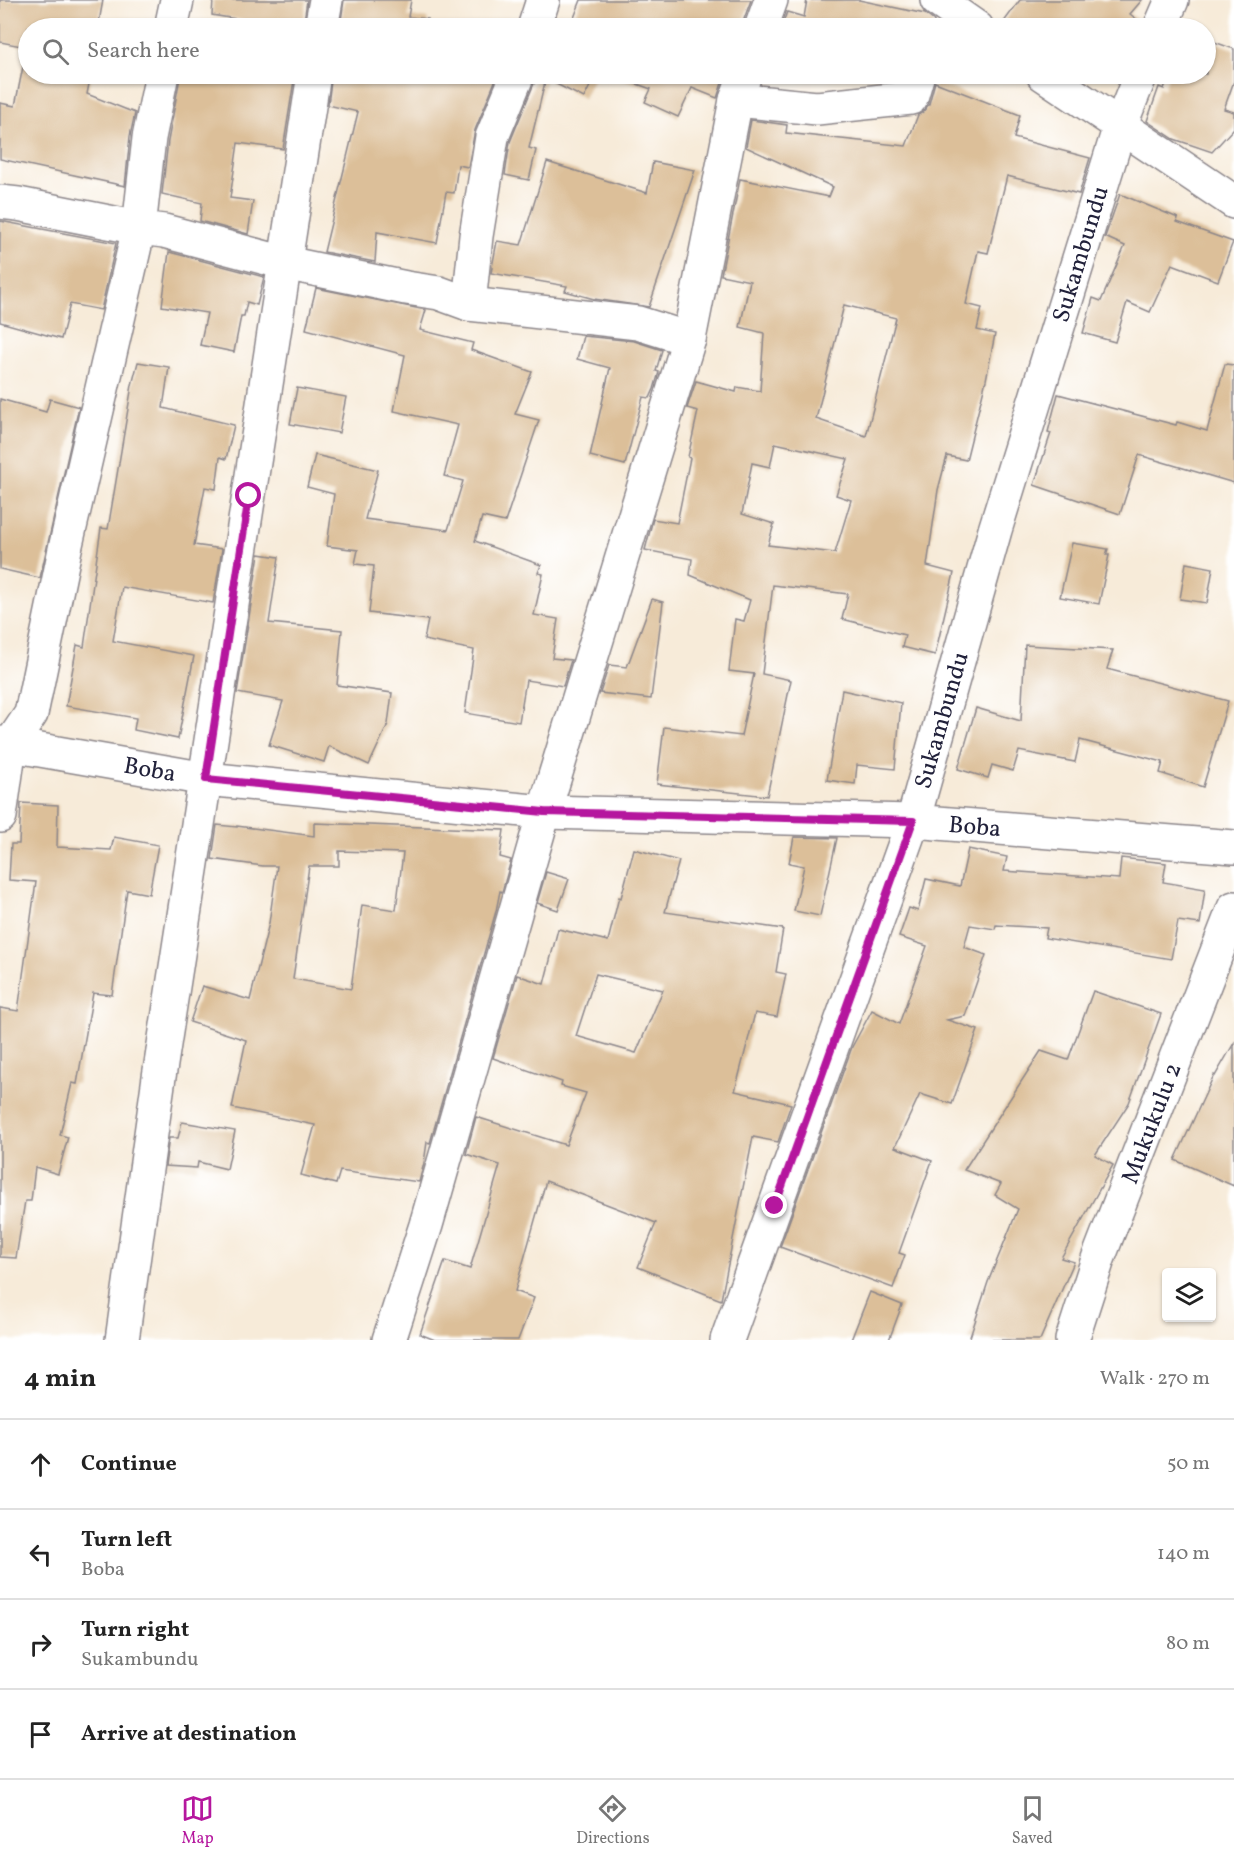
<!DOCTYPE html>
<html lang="en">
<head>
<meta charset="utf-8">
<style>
	body { margin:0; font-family:Vollkorn,serif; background:#f2f2f2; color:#222 }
	.controls { position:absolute; right:18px; bottom:18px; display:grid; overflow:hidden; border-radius:6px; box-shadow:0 2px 4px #0004 }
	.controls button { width:54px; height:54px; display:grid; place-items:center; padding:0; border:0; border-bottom:2px solid #e0e0e0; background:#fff; color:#222; font:30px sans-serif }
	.stop { position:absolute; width:18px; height:18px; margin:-14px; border:4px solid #b5179e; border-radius:50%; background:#fff }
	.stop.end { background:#b5179e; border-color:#fff; box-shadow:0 2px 6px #0008 }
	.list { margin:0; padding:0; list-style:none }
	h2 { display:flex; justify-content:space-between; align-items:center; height:78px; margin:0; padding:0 24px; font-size:26px }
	h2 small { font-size:20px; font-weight:400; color:#767676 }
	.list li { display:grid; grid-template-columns:39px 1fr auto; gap:18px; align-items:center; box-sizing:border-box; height:90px; padding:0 24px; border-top:2px solid #e0e0e0 }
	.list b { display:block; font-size:22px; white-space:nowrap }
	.list p { margin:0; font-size:20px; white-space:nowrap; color:#767676 }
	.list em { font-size:20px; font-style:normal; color:#767676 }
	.icon { flex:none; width:33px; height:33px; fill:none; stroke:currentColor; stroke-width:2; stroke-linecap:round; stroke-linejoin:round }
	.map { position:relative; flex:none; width:1234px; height:1340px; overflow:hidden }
	.search { position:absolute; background:#fff; box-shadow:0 2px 4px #0004; left:18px; right:18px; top:18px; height:66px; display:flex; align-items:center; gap:15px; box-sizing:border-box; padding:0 21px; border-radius:33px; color:#767676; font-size:22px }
	.sheet { height:438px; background:#fff }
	nav { display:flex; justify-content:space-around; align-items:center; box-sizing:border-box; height:84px; border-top:2px solid #e0e0e0; background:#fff; font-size:16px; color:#767676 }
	nav a { display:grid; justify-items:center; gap:3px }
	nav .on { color:#b5179e }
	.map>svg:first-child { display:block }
</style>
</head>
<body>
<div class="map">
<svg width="1234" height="1340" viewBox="0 0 1234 1340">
	<rect width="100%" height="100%" fill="#fff"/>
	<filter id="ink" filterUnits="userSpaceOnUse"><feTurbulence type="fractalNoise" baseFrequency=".0167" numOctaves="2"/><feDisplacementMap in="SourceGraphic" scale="12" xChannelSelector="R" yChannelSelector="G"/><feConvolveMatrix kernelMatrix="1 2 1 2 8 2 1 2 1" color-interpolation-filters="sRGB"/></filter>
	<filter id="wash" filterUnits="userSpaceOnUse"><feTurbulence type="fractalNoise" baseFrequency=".008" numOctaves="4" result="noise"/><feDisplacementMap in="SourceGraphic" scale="24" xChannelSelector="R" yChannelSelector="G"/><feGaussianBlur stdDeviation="1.35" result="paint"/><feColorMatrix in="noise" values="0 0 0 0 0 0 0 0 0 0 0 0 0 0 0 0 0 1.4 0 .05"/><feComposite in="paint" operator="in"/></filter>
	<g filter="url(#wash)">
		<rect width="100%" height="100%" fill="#f7ebd9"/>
		<g id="blocks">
			<!-- building -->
			<g fill="#dcbf99" fill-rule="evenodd">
				<polygon points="0,0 103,0 98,28 28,28 28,74 91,74 87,94 135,113 130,136 125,186 0,159 0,103 15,106 27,47 0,42"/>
				<polygon points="213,0 307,0 303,28 290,28 212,15"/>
				<polygon points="344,0 411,0 408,17 428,19 426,28 340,28"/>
				<polygon points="581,0 751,0 743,22 743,28 570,28"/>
				<polygon points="807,0 859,0 925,14 934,21 933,28 781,28 787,12 804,17"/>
				<polygon points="1020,0 1142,0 1130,14 1139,21 1132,28 1011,28 1003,23"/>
				<polygon points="1206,39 1234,49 1234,81 1224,109 1234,112 1234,128 1212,152 1174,139 1147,121 1159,87 1164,89 1169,74 1206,74"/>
				<polygon points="195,74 295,74 283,149 238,143 230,198 253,201 248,234 200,221 202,203 162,194 168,141 180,78 194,80"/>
				<polygon points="332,74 498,74 475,130 468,167 458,165 454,193 446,192 437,243 377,232 375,262 324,252 358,112 328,105"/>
				<polygon points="536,74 547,74 529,148 536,150 529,180 505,175 510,142 535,81"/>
				<polygon points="553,74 596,74 584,98 550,81"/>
				<polygon points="609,74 725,74 717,98 692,88 678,117 645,102 651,89"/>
				<path d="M935,82L1020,115L1014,138L1090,158L1079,194L1007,176L988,253L978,251L966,304L982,308L977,330L995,334L986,380L966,460L947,456L938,490L927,566L954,573L935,655L902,647L905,635L842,619L848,594L773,585L762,674L791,680L767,796L657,784L664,727L741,736L754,674L729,671L735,619L744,621L750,600L690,575L692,559L645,550L653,519L677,523L690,458L688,457L698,411L687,408L696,381L736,392L737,387L760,391L764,333L740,327L750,281L721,275L740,179L829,197L833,187L746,147L751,120L787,125L786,133L906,146L918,115L923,112L929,104ZM844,305L896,318L866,436L816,419ZM775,443L848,459L836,495L851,500L835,553L768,545L774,524L742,514L752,463L770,467Z"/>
				<polygon points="547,162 647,193 653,162 695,170 649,307 594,299 565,291 567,286 491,273 497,241 521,245"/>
				<polygon points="1120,194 1178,218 1177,222 1233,242 1218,281 1172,264 1150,312 1127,302 1115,342 1083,333 1093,298 1101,301 1125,246 1105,237"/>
				<polygon points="0,221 116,243 101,310 70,304 61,339 0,322"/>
				<polygon points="169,252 264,277 257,305 247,302 244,316 241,316 234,352 200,345 207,313 162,306"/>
				<polygon points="316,288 426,310 420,330 473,343 471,350 532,372 515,414 539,420 505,522 482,517 475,541 541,565 538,573 543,574 534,615 558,619 552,658 571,660 563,686 526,680 519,722 465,713 474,650 424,640 428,620 369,613 374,566 355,564 358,550 327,546 334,494 307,487 315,455 378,470 365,519 448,530 463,481 444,476 458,425 394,411 405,355 306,329"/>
				<polygon points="583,336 634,341 662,350 656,371 659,372 654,389 650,398 643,397 625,465 590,456 610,368 577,359"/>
				<polygon points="138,362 169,367 163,408 234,425 226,459 220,457 216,489 205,487 194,545 222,549 213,603 122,587 113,641 194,656 178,739 134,730 136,718 66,706 77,645 84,647 101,528 108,529 132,385"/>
				<polygon points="1225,364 1234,365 1234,483 1139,455 1120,514 1034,485 1051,433 1048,432 1058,394 1176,425 1177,422 1207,431"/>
				<polygon points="297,388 346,397 339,433 290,424"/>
				<polygon points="0,399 46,412 50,399 79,407 40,578 0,569"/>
				<polygon points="1072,543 1108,549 1106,555 1109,555 1099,604 1060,597"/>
				<polygon points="259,554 279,557 269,623 342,630 337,685 392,693 388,724 369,765 329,746 324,762 269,745 283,701 237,693"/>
				<polygon points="1186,563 1213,568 1207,603 1180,599"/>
				<polygon points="652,599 663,602 651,699 600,693 609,665 627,667"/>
				<polygon points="1025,645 1113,650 1107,669 1228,701 1203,787 1160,773 1163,762 1080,740 1075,762 1019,751 1013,771 992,765 988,778 958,769 976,708 1021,721"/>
				<polygon points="842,690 901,703 895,769 857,765 855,784 827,780"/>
				<polygon points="21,803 58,805 57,847 111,850 114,837 158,845 149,894 127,890 112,995 93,993 77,1084 72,1083 60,1135 68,1137 58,1174 35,1167 31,1201 25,1201 16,1258 0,1257 0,1008 18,1011 36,882 9,880 11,844 19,844"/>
				<path d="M314,823L504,830L500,857L511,860L502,892L500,891L496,911L430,1143L427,1142L424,1163L419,1182L340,1171L336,1184L301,1175L315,1125L232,1108L246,1040L190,1022L202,986L250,1000L269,923L277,866H263L212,859L217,825L237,827V826L314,836ZM339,851L403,853L396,910L362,905L351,989L293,979L309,866H339Z"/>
				<polygon points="794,837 837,838 820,916 794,911 804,866 789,863"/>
				<path d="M634,849L679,861L665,912L783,929L776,972L786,974L777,1017L755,1013L735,1091L791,1104L778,1142L753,1137L721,1300L638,1267L656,1223L546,1181L515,1291L534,1298L518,1340H435L420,1334L445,1261L470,1269L500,1165L466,1154L476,1117L566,1145L586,1093L561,1086L562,1082L493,1058L517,975L544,984L558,929L608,941L619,897L621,898ZM596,974L663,990L636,1053L576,1036Z"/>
				<polygon points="968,849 1007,857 1004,871 1119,879 1121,858 1166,863 1163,882 1205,889 1200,924 1178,921 1171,959 1045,938 1047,928 996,925 995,929 970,925 964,947 986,955 965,1016 947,1020 978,1030 952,1104 920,1094 895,1147 932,1161 899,1253 905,1255 893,1288 780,1247 852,1047 872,1010 899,1024 927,946 899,937 909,908 918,911 926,879 960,886"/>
				<polygon points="546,872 569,879 558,910 537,903"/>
				<polygon points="1093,991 1161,1014 1129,1103 1095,1155 1113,1165 1061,1258 1074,1262 1040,1340 969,1340 988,1282 1018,1209 995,1195 1001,1184 964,1170 1041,1051 1068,1060"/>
				<polygon points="1234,1043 1234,1186 1175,1160 1214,1075 1215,1076"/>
				<polygon points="182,1122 235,1131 227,1169 198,1162 197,1168 165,1166 169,1138 178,1138"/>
				<polygon points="870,1292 902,1305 889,1340 851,1340"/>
			</g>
		</g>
	</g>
	<g filter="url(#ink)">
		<use href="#blocks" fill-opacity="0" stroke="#8c868a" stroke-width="1.5"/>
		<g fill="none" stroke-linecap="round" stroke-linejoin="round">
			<defs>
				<g id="minor">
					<polyline points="937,0 977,28"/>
					<polyline points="171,28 177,0"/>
					<polyline points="321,28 326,0"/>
					<polyline points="534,28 543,0"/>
					<polyline points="761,28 771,0"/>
					<polyline points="1160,28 1172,0"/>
					<polyline points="1043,74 1234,202"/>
					<polyline points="736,100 817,108 911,98 918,74"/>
					<polyline points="0,202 18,204 139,228 164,231 285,263 406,288 439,293 469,304 638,323 689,339"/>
					<polyline points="469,304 476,236 492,137 518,74"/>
					<polyline points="0,743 206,779 544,812 913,821 1234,847"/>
					<polyline points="0,816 10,745 31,714 65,549 139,228 149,138 162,74"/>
					<polyline points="122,1340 159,1077 314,74"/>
					<polyline points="389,1340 426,1225 544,812 689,339 736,100 745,74"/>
					<polyline points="727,1340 913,821 995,530 1120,126 1141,74"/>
					<polyline points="1072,1340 1098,1259 1234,908"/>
				</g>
			</defs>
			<!-- minor casing -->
			<use href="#minor" stroke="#8c868a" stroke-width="36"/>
			<!-- minor -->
			<use href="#minor" stroke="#fff" stroke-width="33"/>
		</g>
	</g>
	<g fill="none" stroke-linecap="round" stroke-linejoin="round" filter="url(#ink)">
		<!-- route -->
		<polyline stroke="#b5179e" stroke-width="8" points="249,496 206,779 544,812 913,821 775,1206"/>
	</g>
	<g text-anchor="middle" stroke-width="4.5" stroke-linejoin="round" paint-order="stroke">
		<!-- street labels -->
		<g font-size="24" fill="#22223b" stroke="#fff">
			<text transform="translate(1080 254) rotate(-73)" y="8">Sukambundu</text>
			<text transform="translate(941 720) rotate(-74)" y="8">Sukambundu</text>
			<text transform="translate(150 769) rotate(10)" y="8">Boba</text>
			<text transform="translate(975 826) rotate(5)" y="8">Boba</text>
			<text transform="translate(1151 1123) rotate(-69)" y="8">Mukukulu 2</text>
		</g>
	</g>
</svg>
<div class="controls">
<button><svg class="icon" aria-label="layers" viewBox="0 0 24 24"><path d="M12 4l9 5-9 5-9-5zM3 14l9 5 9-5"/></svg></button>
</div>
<div class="stop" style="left:249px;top:496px"></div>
<div class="stop end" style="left:775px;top:1206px"></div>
<div class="search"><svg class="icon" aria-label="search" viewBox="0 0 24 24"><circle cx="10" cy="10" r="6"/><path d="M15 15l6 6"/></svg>Search here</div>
</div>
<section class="sheet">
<h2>4 min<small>Walk · 270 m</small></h2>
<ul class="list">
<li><svg class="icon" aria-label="ahead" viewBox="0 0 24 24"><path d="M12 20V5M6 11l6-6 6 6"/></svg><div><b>Continue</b></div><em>50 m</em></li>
<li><svg class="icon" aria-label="left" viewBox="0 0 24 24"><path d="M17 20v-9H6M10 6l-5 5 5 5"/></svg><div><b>Turn left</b><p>Boba</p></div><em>140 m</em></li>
<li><svg class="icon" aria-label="right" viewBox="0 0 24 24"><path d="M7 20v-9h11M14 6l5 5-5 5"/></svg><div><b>Turn right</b><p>Sukambundu</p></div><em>80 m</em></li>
<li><svg class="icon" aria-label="arrive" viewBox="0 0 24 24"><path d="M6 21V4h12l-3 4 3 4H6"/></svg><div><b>Arrive at destination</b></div></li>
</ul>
</section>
<nav>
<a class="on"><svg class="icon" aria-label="map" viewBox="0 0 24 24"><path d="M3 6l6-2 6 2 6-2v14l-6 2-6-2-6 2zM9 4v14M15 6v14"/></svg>Map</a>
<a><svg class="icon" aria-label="directions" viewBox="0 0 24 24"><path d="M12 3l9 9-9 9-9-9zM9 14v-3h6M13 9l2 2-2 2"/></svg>Directions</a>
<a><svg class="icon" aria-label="saved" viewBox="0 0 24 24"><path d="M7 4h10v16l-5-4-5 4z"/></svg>Saved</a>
</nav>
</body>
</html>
